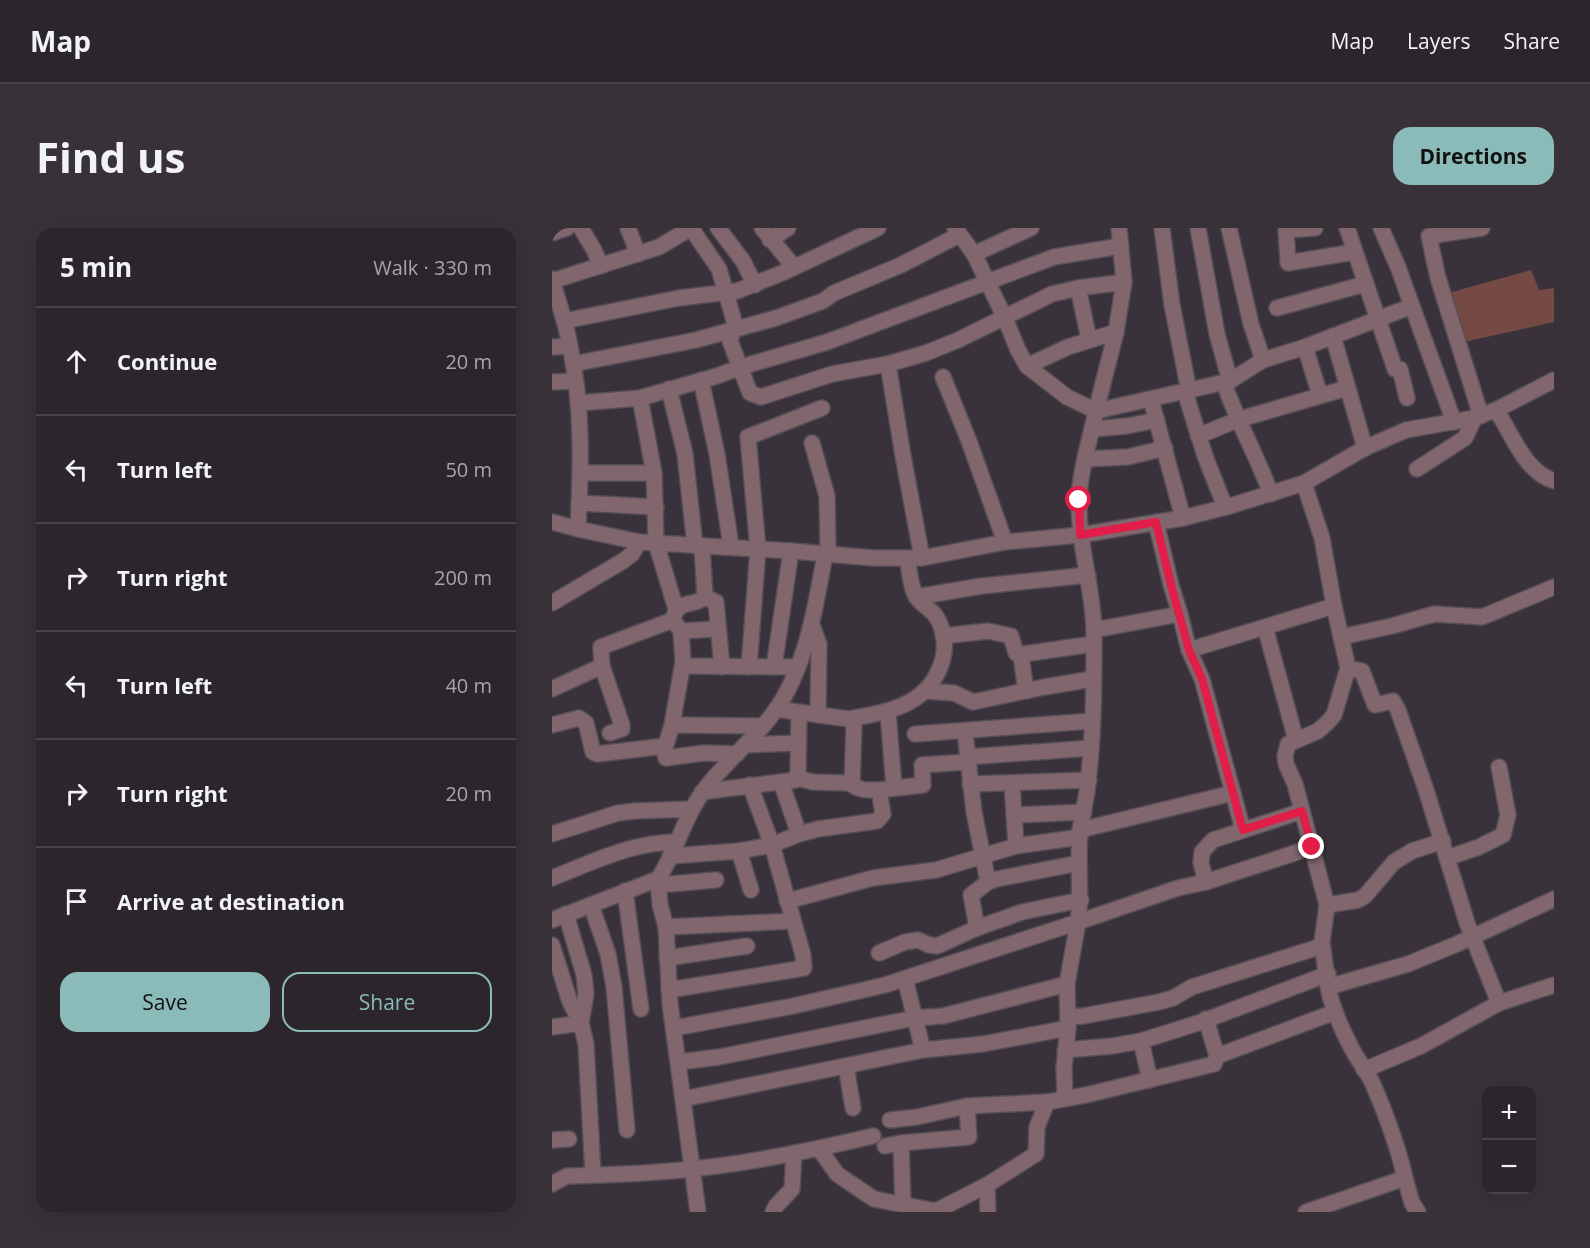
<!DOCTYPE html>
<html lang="en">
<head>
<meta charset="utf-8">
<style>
	body { margin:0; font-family:"Open Sans",sans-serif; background:#383238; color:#f1f3f6 }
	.controls { position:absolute; right:18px; bottom:18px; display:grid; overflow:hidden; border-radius:12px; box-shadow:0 6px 24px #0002 }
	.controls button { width:54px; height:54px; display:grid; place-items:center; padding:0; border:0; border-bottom:2px solid #484348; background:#2c262c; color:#f1f3f6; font:30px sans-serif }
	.stop { position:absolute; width:18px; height:18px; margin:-14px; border:4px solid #e11d48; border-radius:50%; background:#fff }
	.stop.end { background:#e11d48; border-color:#fff; box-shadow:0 2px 6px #0008 }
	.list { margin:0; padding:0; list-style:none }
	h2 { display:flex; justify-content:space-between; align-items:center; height:78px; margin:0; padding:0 24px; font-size:26px }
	h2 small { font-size:20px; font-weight:400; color:#a6a5a9 }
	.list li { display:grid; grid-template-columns:39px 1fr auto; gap:18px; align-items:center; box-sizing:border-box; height:108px; padding:0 24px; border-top:2px solid #484348 }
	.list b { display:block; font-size:22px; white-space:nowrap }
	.list em { font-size:20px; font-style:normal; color:#a6a5a9 }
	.actions { display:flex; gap:12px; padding:18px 24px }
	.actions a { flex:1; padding:14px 0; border:2px solid #8bbbb9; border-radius:18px; text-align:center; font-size:21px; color:#8bbbb9 }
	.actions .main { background:#8bbbb9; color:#111 }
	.icon { flex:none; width:33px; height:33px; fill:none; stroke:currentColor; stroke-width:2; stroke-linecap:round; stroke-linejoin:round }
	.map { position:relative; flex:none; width:1002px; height:984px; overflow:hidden; border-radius:18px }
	header { display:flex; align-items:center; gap:36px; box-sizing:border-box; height:84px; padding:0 30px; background:#2c262c; border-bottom:2px solid #484348 }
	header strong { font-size:28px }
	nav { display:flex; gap:33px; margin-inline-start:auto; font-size:21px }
	.intro { display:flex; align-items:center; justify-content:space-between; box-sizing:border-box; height:144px; padding:0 36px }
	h1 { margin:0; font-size:42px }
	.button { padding:15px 27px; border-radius:18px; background:#8bbbb9; color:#111; font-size:21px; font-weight:700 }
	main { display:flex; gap:36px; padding:0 36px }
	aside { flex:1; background:#2c262c; border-radius:18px; box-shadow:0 6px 24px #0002 }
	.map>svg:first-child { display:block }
</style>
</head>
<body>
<header>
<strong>Map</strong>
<nav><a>Map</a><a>Layers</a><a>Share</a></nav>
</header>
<div class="intro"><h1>Find us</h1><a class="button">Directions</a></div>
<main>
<aside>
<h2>5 min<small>Walk · 330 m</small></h2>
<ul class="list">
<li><svg class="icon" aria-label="ahead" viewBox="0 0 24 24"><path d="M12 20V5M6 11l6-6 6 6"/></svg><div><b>Continue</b></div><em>20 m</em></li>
<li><svg class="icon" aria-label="left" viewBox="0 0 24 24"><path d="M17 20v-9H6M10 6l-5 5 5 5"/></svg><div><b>Turn left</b></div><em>50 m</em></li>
<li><svg class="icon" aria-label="right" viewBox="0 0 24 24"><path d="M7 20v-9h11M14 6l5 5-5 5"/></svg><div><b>Turn right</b></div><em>200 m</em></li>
<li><svg class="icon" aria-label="left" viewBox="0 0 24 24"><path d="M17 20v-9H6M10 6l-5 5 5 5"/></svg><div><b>Turn left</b></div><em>40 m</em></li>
<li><svg class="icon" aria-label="right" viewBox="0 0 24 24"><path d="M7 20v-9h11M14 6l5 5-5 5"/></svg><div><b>Turn right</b></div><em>20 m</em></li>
<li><svg class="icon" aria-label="arrive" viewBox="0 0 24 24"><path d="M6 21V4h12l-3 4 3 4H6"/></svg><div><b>Arrive at destination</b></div></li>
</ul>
<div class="actions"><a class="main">Save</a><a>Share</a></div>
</aside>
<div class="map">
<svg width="1002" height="984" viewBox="0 0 1002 984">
	<rect width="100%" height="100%" fill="#3a323a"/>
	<!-- green -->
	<polygon fill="#754a44" points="979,42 987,62 1002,60 1002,94 912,114 896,65"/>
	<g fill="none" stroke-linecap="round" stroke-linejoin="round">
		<defs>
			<g id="minor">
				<polyline points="29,0 42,22 49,38"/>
				<polyline points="76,0 86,26"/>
				<polyline points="139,0 167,41 183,96 178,113 198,165 209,169 280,146 336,136 374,125 406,112 500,66 526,60 572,54"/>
				<polyline points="166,0 191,33 203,57"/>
				<polyline points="210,0 242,39"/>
				<polyline points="567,0 572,54 564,104 544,183 678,153 711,132 753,119 860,78"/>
				<polyline points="610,0 620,77 637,163"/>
				<polyline points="646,0 665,106 678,153"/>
				<polyline points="677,0 699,96 711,132"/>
				<polyline points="763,0 734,2 736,35 802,24"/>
				<polyline points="795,0 843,141 848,141 855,170"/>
				<polyline points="829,0 846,39 902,194"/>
				<polyline points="0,5 15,0"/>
				<polyline points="218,12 236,0"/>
				<polyline points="422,26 479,0"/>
				<path d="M0,51C6,73 14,95 18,118C31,179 29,240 26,301"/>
				<polyline points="0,53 107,19 139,0"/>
				<polyline points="526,60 537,111"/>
				<polyline points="725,80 813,56"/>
				<polyline points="12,93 127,70 185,63 230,45 326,0"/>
				<polyline points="781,108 813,220"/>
				<polyline points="0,119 18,118"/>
				<polyline points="753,119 768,167"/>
				<polyline points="21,136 144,112 224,90 271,73 282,65 349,37 407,7"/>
				<polyline points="336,136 351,228 370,330"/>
				<polyline points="475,138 516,119 564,104"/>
				<polyline points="391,149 417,213 453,314"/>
				<polyline points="149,152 165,226 179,318"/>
				<polyline points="0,154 23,153"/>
				<path d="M672,155C685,193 705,228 719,266"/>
				<polyline points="117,161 133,226 143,318"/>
				<polyline points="633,164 653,228 673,279"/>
				<polyline points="88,170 102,245 104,315 124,381"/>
				<polyline points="599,172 631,290"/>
				<polyline points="27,175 88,170 165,148 189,139 275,114 502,29 569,18"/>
				<path d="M944,182C961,207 972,243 1002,253"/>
				<polyline points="929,188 886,50 877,8 930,0"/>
				<polyline points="541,201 575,198 605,192"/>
				<polyline points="646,208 685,192 795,160"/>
				<polyline points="533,231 576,229 613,220"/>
				<polyline points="865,241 913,210 923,189"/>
				<polyline points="29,245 102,245"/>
				<polyline points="752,255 770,310 782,378 796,440 782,487 776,494 766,503 736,516 733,528 734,536 743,556 775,677 770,714 776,759 856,736 905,716 1002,671"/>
				<polyline points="27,275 104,279"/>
				<polyline points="0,294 26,301 87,314 239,323 322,330 370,330 453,314 528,307 631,290 678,278 752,255 813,220 854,202 917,191 944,182 1002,152"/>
				<polyline points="153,369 164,374 170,439"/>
				<polyline points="364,369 430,358 536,347"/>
				<polyline points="0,375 71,333 80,326 87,314"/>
				<polyline points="628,386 637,422 650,451 691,602"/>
				<path d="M122,388C127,371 143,379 153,369L150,318"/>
				<polyline points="121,392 129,403 131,434 134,438 244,439"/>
				<polyline points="260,397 267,416 266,487"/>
				<polyline points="713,399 744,512"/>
				<polyline points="542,402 628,386 619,357 604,294"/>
				<polyline points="129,403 165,401"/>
				<polyline points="391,408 436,403 459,408 464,425 469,428 474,463"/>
				<polyline points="789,409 840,398 882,386 930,389 1002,359"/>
				<polyline points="637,422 782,378"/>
				<polyline points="469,428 472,426 541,416"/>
				<polyline points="131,434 120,497 112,523 114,530 152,525 185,526"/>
				<polyline points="50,438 49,419 121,392"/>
				<polyline points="197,439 206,321 196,209 270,180"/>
				<polyline points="222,439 239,323"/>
				<polyline points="796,440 810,443 823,477 841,473 846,482 874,562 915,695 947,775 869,818 812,842"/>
				<polyline points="0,461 50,438 70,497 70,501 58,505"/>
				<polyline points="372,463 402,465 421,474 492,459 541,451"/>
				<polyline points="224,481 297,491 302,497 300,557"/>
				<polyline points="336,484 342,560"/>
				<path d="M297,491C339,483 379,477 391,430C394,418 392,401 385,390C381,382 371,378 366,371C358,362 358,342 355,331"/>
				<polyline points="0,497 27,490 34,495 41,524 45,526 113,518"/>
				<polyline points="120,497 211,498"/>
				<polyline points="413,504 422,584 436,654"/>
				<polyline points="363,506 540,493"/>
				<polyline points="193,517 246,515"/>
				<polyline points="415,529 539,520"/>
				<path d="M245,550L261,554L298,555C307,563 315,562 327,562"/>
				<polyline points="229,554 247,606"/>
				<polyline points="460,555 464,618"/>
				<polyline points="418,556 537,552"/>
				<polyline points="150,564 243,552 246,544 247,485"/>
				<polyline points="462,587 532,584"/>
				<polyline points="528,602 681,565"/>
				<polyline points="0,606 66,585 82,583 140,581"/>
				<polyline points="187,623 199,662"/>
				<polyline points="118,628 187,623 220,617 247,606 266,601 325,593 331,586 327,562 371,557 370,537 415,534"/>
				<polyline points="895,630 927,619 951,607 956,587 947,539"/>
				<path d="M0,650C41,634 80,614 125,614"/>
				<polyline points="106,651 108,677 114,699 118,776 146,984"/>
				<polyline points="654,654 649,635 650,624 661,612 750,583"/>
				<polyline points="106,657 164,652"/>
				<polyline points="73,663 89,781"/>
				<polyline points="235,673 321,650 384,642 464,618 528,609"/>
				<polyline points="39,677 56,726 62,759 75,902"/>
				<polyline points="775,677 806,672 813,668 842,634 860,623 891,613"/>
				<path d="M0,692L106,651C124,624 131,592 150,565C171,535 201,513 223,483C254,440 264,377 273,326L276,319L275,268L260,215"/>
				<polyline points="114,699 241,693"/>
				<polyline points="425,700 419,667 436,654 445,651 527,635"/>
				<polyline points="0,717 18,774 29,795 34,816 41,947"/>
				<polyline points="327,725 353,714 366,712 377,717 385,718 425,700 470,684 529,672"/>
				<polyline points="115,730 195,718"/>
				<polyline points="353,751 363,790 391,788 515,756"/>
				<polyline points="117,762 252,740 251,727 220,617 198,557"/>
				<polyline points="947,775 1002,757"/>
				<polyline points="516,789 531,788 607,774 621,770 640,759 770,718"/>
				<polyline points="0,799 29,795 34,766 32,747 14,686"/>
				<path d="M122,800L241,778L333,757L526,694C530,663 525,633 528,603C530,586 535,570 536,554C542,504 542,453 542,403C541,359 526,317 527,272C528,242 538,212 544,183L515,169L475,138L466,122L452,88L422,26L403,0"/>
				<polyline points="589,813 598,852"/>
				<polyline points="513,822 560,818 589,813 646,795 776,746"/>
				<polyline points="665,828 783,784"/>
				<polyline points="127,834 167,829 363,790 371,822"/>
				<polyline points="294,838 301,880"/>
				<polyline points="513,870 512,840 516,800 515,756 526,694 626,660 654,654 761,619"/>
				<polyline points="131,871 371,822 431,816 516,800"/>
				<polyline points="338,892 365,889 415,878 495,874 534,867 662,836 665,828 654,791"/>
				<polyline points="0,912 17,911"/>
				<polyline points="349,915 417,909 415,878"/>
				<polyline points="333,918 349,915 351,977"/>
				<polyline points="268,922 285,946 322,971 384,983 435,957 484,926 485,899 495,874"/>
				<polyline points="853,950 860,975 866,984"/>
				<path d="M0,956L15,948C56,947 98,946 139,941C201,935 262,922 321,908"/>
				<polyline points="435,957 436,984"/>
				<polyline points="221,984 224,978 240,961 242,925"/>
				<path d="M754,984L853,950C846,918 833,884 820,854C814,842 805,831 799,819C789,800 780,779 776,759"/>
			</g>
		</defs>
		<!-- minor casing -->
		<use href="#minor" stroke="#564e56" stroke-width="18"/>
		<!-- minor -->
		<use href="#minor" stroke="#82666e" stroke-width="15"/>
	</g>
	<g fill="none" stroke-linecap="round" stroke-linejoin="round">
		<!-- route -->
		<polyline stroke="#e11d48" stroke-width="8" points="527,272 528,307 604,294 619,357 637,422 650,451 691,602 750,583 760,619"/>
	</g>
</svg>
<div class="controls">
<button>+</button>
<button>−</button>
</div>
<div class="stop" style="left:527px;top:272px"></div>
<div class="stop end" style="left:760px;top:619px"></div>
</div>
</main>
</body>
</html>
